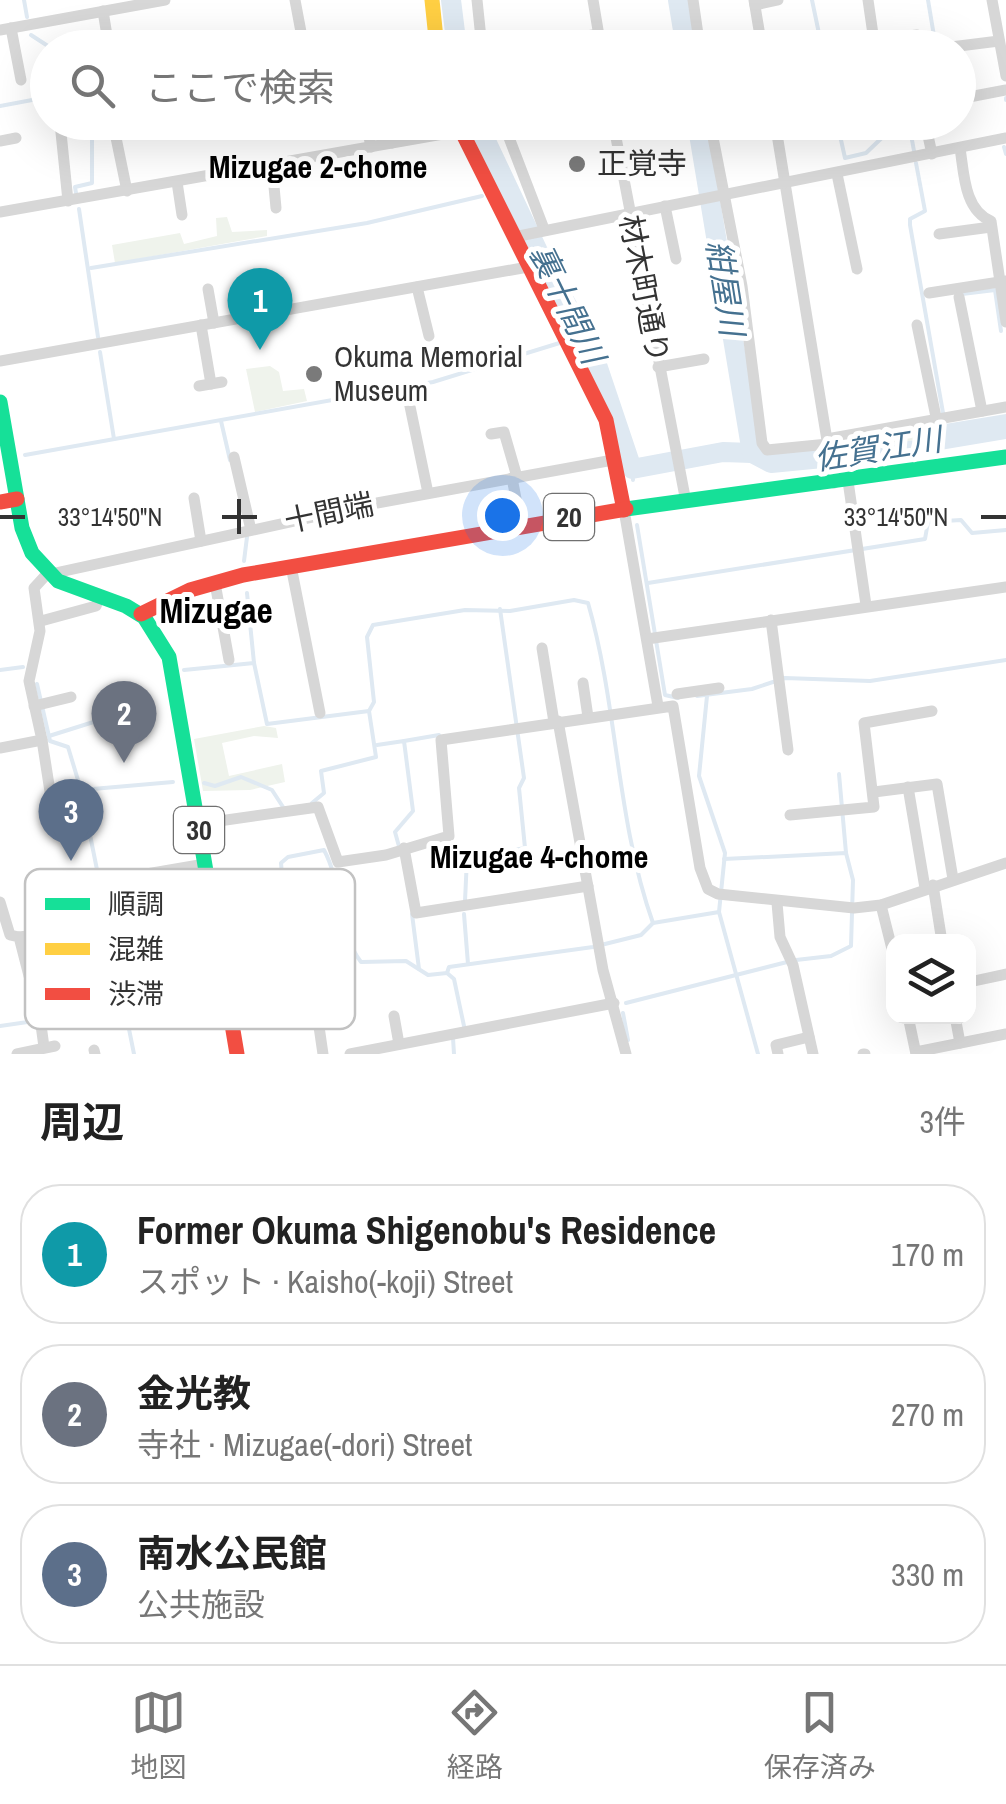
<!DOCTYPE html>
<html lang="ja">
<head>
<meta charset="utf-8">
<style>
	body { margin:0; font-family:"Archivo Narrow","Noto Sans JP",sans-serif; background:#f6f6f6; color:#222 }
	.controls { position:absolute; right:30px; bottom:30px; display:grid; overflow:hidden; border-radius:20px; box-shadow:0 10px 40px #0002 }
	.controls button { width:90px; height:90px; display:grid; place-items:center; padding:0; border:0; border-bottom:2px solid #e0e0e0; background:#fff; color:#222; font:50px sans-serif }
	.you { position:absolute; left:502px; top:515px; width:35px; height:35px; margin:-25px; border:8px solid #fff; border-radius:50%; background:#1a73e8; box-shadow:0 0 0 15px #1a73e833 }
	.badge { display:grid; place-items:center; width:65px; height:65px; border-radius:50%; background:#7a7a7a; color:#fff; font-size:32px; font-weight:700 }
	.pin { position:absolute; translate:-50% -82px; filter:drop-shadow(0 2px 5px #0008) }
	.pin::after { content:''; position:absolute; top:52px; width:35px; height:30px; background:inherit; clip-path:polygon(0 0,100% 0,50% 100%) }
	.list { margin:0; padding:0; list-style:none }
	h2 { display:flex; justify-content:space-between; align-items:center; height:130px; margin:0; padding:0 40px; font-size:42px }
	h2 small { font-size:32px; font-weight:400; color:#767676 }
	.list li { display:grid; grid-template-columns:65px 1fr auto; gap:30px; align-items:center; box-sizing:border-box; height:140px; margin:0 20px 20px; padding:0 20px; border:2px solid #e0e0e0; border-radius:40px }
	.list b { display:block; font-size:38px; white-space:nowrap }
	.list p { margin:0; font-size:32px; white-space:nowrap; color:#767676 }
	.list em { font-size:32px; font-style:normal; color:#767676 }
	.icon { flex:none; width:55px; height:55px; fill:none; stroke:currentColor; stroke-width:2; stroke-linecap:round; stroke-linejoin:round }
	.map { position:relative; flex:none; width:1006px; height:1054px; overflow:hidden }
	.search { position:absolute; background:#fff; box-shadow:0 10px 40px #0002; left:30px; right:30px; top:30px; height:110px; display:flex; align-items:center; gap:25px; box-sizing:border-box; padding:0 35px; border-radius:55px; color:#767676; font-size:38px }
	.sheet { height:610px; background:#fff }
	nav { display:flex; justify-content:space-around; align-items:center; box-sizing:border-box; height:140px; border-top:2px solid #e0e0e0; background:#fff; font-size:28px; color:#767676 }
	nav a { display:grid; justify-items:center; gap:5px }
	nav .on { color:#7a7a7a }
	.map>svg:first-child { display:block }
</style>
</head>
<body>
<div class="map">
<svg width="1006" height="1054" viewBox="0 0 1006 1054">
	<rect width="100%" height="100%" fill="#fff"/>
	<!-- green -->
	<g fill="#eff3ec">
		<polygon points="227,217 232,232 267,230 267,236 115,263 112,245 180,233 184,244 217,236 216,218"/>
		<polygon points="270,366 279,372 283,391 304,389 307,401 255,412 246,369"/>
		<polygon points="943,425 940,437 836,450 835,445 848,439"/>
		<polygon points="264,726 276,728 278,738 254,736 222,743 229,776 282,764 285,782 250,790 203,791 194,739"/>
	</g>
	<!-- water -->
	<polygon fill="#dfe9f2" points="1006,414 1006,439 839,467 836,450 940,437 945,424"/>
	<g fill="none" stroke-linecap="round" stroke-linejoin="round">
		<!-- stream -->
		<g stroke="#dfe9f2" stroke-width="4">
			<polyline points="24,0 27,17"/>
			<polyline points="812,0 822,48"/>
			<polyline points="928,0 936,48"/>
			<polyline points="31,35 51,48"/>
			<polyline points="440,43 456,41"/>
			<polyline points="416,48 431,45"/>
			<polyline points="1006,98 1006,100"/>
			<polyline points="0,106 48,97"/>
			<polyline points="837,122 845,158 866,153 890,130 910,129 914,151"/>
			<polyline points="1004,147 1006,154"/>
			<polyline points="916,163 925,211 910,219 910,225 945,424"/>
			<polyline points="76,193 75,187 92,183 92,122"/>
			<polyline points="79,209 98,337"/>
			<polyline points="91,268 367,223 482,196"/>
			<polyline points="962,294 995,290 1001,331"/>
			<polyline points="100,352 114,439"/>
			<polyline points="221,421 230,460"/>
			<polyline points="25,455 433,382 566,341"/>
			<polyline points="632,469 633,480"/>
			<polyline points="637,525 665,695 678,698"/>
			<polyline points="244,561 247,537"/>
			<polyline points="648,583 925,539 928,522 961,520 972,533 1006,530"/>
			<polyline points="247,593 254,663"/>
			<polyline points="0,670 23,667"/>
			<polyline points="184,670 254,663 267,724 369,711 376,757 321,771 324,793 312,803"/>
			<polyline points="37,684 50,741 68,747 81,790 134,1054"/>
			<polyline points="697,696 752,689 785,678 870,681 1006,660"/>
			<polyline points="707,696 699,776 725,853 719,912 758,1054"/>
			<path d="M369,711L374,702L367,637L373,625L465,610L510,611L574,600L588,603C618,707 616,819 653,923"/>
			<polyline points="49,736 138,708"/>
			<polyline points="404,741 439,735"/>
			<polyline points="377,745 404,741 413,811 395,832 400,850"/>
			<polyline points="839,774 846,853"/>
			<polyline points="204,783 215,786 241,777 272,790 283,807"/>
			<polyline points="81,790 173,782"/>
			<polyline points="724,859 846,853 853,880 851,946 831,956 796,960"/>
			<path d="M282,875L281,863L288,857L324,850C343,885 336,929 361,962L406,961L428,975L447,973L449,967L593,947L641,935L653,923L719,912"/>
			<polyline points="225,886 282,875 294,953 312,1008"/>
			<polyline points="465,901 467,858 525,848 519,788 524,778 500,609"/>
			<polyline points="412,914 419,969"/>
			<polyline points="464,914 468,964"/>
			<polyline points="108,919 194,901"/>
			<polyline points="447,973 454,979 464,1026"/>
			<polyline points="626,1003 787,962"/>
			<polyline points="623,1013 628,1040"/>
			<polyline points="128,1020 186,1008"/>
			<polyline points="0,1026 124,1008"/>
			<polyline points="453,1038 454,1054"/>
		</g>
		<!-- river -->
		<g stroke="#dfe9f2" stroke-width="20">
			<polyline points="451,0 457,48"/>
			<polyline points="678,0 686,48"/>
			<polyline points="477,122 543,262 592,350 632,469 723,452 752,453 771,463 864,454"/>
			<polyline points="697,122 752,453"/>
		</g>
		<!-- street -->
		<g stroke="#d7d7d7" stroke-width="11">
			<polyline points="295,0 304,48"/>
			<polyline points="477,0 482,48"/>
			<polyline points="593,0 601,48"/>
			<polyline points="693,0 700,48"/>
			<polyline points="754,0 762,48"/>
			<polyline points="868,0 875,48"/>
			<polyline points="992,0 1006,76"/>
			<polyline points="755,5 778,0"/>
			<polyline points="103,11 109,48"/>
			<polyline points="11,28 21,80"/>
			<polyline points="0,30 165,0"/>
			<polyline points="874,40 917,35"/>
			<polyline points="951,47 999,41"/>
			<polyline points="512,48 599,34"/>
			<polyline points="969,97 1006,90"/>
			<polyline points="366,122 371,147"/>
			<polyline points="389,122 392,143"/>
			<polyline points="503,122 544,229"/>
			<polyline points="613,122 686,502"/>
			<polyline points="710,122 742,286 762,443 767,450 828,444"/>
			<polyline points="775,122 834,483"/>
			<polyline points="925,122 932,154"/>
			<polyline points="60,123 68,201"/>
			<polyline points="114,128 127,191"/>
			<polyline points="0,141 16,138"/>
			<path d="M960,148C964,173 964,210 991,221L1006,322"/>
			<polyline points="272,165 276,208"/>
			<polyline points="837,174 857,269"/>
			<polyline points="177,182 182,215"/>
			<polyline points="665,206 676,259"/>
			<polyline points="0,212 460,131"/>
			<polyline points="939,234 991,227"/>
			<polyline points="514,237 1006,138"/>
			<polyline points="417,287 429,336"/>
			<polyline points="208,289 214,323"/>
			<polyline points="929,293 1006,281"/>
			<polyline points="959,297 982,411"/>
			<polyline points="201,325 211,384"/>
			<polyline points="917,325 936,417"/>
			<polyline points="0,361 528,267"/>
			<polyline points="658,367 704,359"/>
			<polyline points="199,386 222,382"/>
			<polyline points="407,392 428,493"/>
			<polyline points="491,434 504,432 517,477"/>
			<polyline points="827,439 1006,407"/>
			<polyline points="234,457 251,530"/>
			<polyline points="512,478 521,524"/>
			<polyline points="848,481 866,605"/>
			<polyline points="194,498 201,541"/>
			<polyline points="624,510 658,706"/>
			<polyline points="291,566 320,713"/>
			<polyline points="215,583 229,660"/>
			<polyline points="771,620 788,750"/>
			<polyline points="41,621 96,606 99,598"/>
			<polyline points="647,639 1006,587"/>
			<polyline points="542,648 554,722"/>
			<polyline points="583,683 588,717"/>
			<polyline points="677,694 719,688"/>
			<polyline points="34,706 71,697"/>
			<polyline points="558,721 603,970 626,1054"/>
			<polyline points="42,740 51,798"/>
			<polyline points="0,748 42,740 29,681 40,631 34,588 46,575 377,503 613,460"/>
			<polyline points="908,787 925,888"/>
			<polyline points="874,792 937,784 953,879"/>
			<polyline points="790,815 874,807 864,723 932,711"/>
			<polyline points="198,824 318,807 338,862 386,855 449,836 441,740 673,706 700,868 708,889 718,894 854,908 881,905 1006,863"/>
			<polyline points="404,848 416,913 588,886"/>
			<polyline points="129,877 205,864"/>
			<polyline points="933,885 942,942"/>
			<polyline points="0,902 10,935 19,937 29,976 61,973 65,981 121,972"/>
			<polyline points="777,903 780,937 793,965 813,1054"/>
			<polyline points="881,905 894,957"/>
			<polyline points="216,927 261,917"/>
			<polyline points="19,937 106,927"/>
			<polyline points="974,981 1006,974"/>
			<polyline points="316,1006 323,1054"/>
			<polyline points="394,1016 399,1044"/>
			<polyline points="908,1016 916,1054"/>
			<polyline points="955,1016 960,1043"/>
			<polyline points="41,1025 44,1047"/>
			<polyline points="94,1050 95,1054"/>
			<polyline points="916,1052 1006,1034"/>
			<polyline points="17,1054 55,1046"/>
			<polyline points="350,1054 614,1003"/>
			<polyline points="778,1054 776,1045 809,1037"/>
			<polyline points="863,1054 865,1054"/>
		</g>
		<!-- fast -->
		<g stroke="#16e098" stroke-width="15">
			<polyline points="0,402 22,528 32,553 58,581 126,606 144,617 169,657 211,900"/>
			<polyline points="626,509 1006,457"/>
		</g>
		<!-- slow -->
		<polyline stroke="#ffcf43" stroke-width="15" points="432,0 437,48"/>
		<!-- jam -->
		<g stroke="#f24e42" stroke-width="15">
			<polyline points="457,122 606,420 624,510"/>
			<polyline points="0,502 17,499"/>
			<polyline points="141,614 190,590 243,575 626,509"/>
			<polyline points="211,900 237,1054"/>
		</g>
	</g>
	<!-- ticks -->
	<path fill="none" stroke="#333" stroke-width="4" d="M239,499V534M0,517H25M222,517H257M981,517H1006"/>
	<!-- markers -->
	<g fill="#7a7a7a" stroke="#fff" stroke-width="4">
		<circle cx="577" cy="164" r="10"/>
		<circle cx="314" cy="374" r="10"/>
	</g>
	<g text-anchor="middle" stroke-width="10" stroke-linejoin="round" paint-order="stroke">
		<!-- shield labels -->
		<g fill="#fff" stroke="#707070" stroke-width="2.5">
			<rect x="544" y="494" width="50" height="46" rx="8"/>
			<rect x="174" y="807" width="50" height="46" rx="8"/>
		</g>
		<g font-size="28" font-weight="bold" fill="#333">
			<text x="569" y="527">20</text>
			<text x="199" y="840">30</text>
		</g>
		<!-- poi labels -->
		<g font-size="30" fill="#333" stroke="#fff" text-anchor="start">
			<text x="597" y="174">正覚寺</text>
			<text x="334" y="367">Okuma Memorial<tspan x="334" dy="34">Museum</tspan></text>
		</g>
		<!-- street labels -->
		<g font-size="30" fill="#333" stroke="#fff">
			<text transform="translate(644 289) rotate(79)" y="10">材木町通り</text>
			<text transform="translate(329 513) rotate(-12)" y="10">十間端</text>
		</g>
		<!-- neighbourhood labels -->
		<g font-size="32" font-weight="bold" fill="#000" stroke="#fff">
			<text x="318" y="178">Mizugae 2-chome</text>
			<text x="539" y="868">Mizugae 4-chome</text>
		</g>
		<!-- water labels -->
		<g font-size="32" font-style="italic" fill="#457190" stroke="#fff">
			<text transform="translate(725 288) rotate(81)" y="11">紺屋川</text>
			<text transform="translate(567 304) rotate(64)" y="11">裏十間川</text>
			<text transform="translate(878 449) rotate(-9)" y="11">佐賀江川</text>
		</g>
		<!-- quarter labels -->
		<g font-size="35" font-weight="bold" fill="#000" stroke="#fff">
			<text x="216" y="623">Mizugae</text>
		</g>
	</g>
	<!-- legend -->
	<rect x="25" y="869" width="330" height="160" rx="15" fill="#fff" stroke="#c2c2c2" stroke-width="2.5"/>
	<rect x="45" y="898" width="45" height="12" fill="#16e098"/>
	<rect x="45" y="943" width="45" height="12" fill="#ffcf43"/>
	<rect x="45" y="988" width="45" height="12" fill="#f24e42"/>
	<g font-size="28" fill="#333">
		<text x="108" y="914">順調</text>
		<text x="108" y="959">混雑</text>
		<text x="108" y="1004">渋滞</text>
	</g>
	<g font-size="25" text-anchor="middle" fill="#333" stroke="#fff" stroke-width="10" stroke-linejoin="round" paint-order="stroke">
		<text x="110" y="526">33°14'50"N</text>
		<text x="896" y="526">33°14'50"N</text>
	</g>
</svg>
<div class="controls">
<button><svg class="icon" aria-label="layers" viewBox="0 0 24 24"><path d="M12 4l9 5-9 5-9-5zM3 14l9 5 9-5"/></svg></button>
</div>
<div class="you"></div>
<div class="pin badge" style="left:260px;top:350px;background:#0f9aa8">1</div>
<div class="pin badge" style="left:124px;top:763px;background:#6b7280">2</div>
<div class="pin badge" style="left:71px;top:861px;background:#5c6f8a">3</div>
<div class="search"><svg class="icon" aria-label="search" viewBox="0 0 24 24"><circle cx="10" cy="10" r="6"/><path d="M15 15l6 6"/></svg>ここで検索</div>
</div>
<section class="sheet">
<h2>周辺<small>3件</small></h2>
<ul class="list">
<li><span class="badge" style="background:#0f9aa8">1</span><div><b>Former Okuma Shigenobu's Residence</b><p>スポット · Kaisho(-koji) Street</p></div><em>170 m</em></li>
<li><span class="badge" style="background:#6b7280">2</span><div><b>金光教</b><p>寺社 · Mizugae(-dori) Street</p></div><em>270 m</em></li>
<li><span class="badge" style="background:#5c6f8a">3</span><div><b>南水公民館</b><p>公共施設</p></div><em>330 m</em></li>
</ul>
</section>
<nav>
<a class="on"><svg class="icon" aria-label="map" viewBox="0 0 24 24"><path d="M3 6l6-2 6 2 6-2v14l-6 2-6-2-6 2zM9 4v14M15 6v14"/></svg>地図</a>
<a><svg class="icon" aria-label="directions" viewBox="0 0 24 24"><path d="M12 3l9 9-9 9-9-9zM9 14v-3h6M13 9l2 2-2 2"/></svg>経路</a>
<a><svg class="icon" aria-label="saved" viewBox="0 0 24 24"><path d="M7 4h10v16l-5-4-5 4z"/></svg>保存済み</a>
</nav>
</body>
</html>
